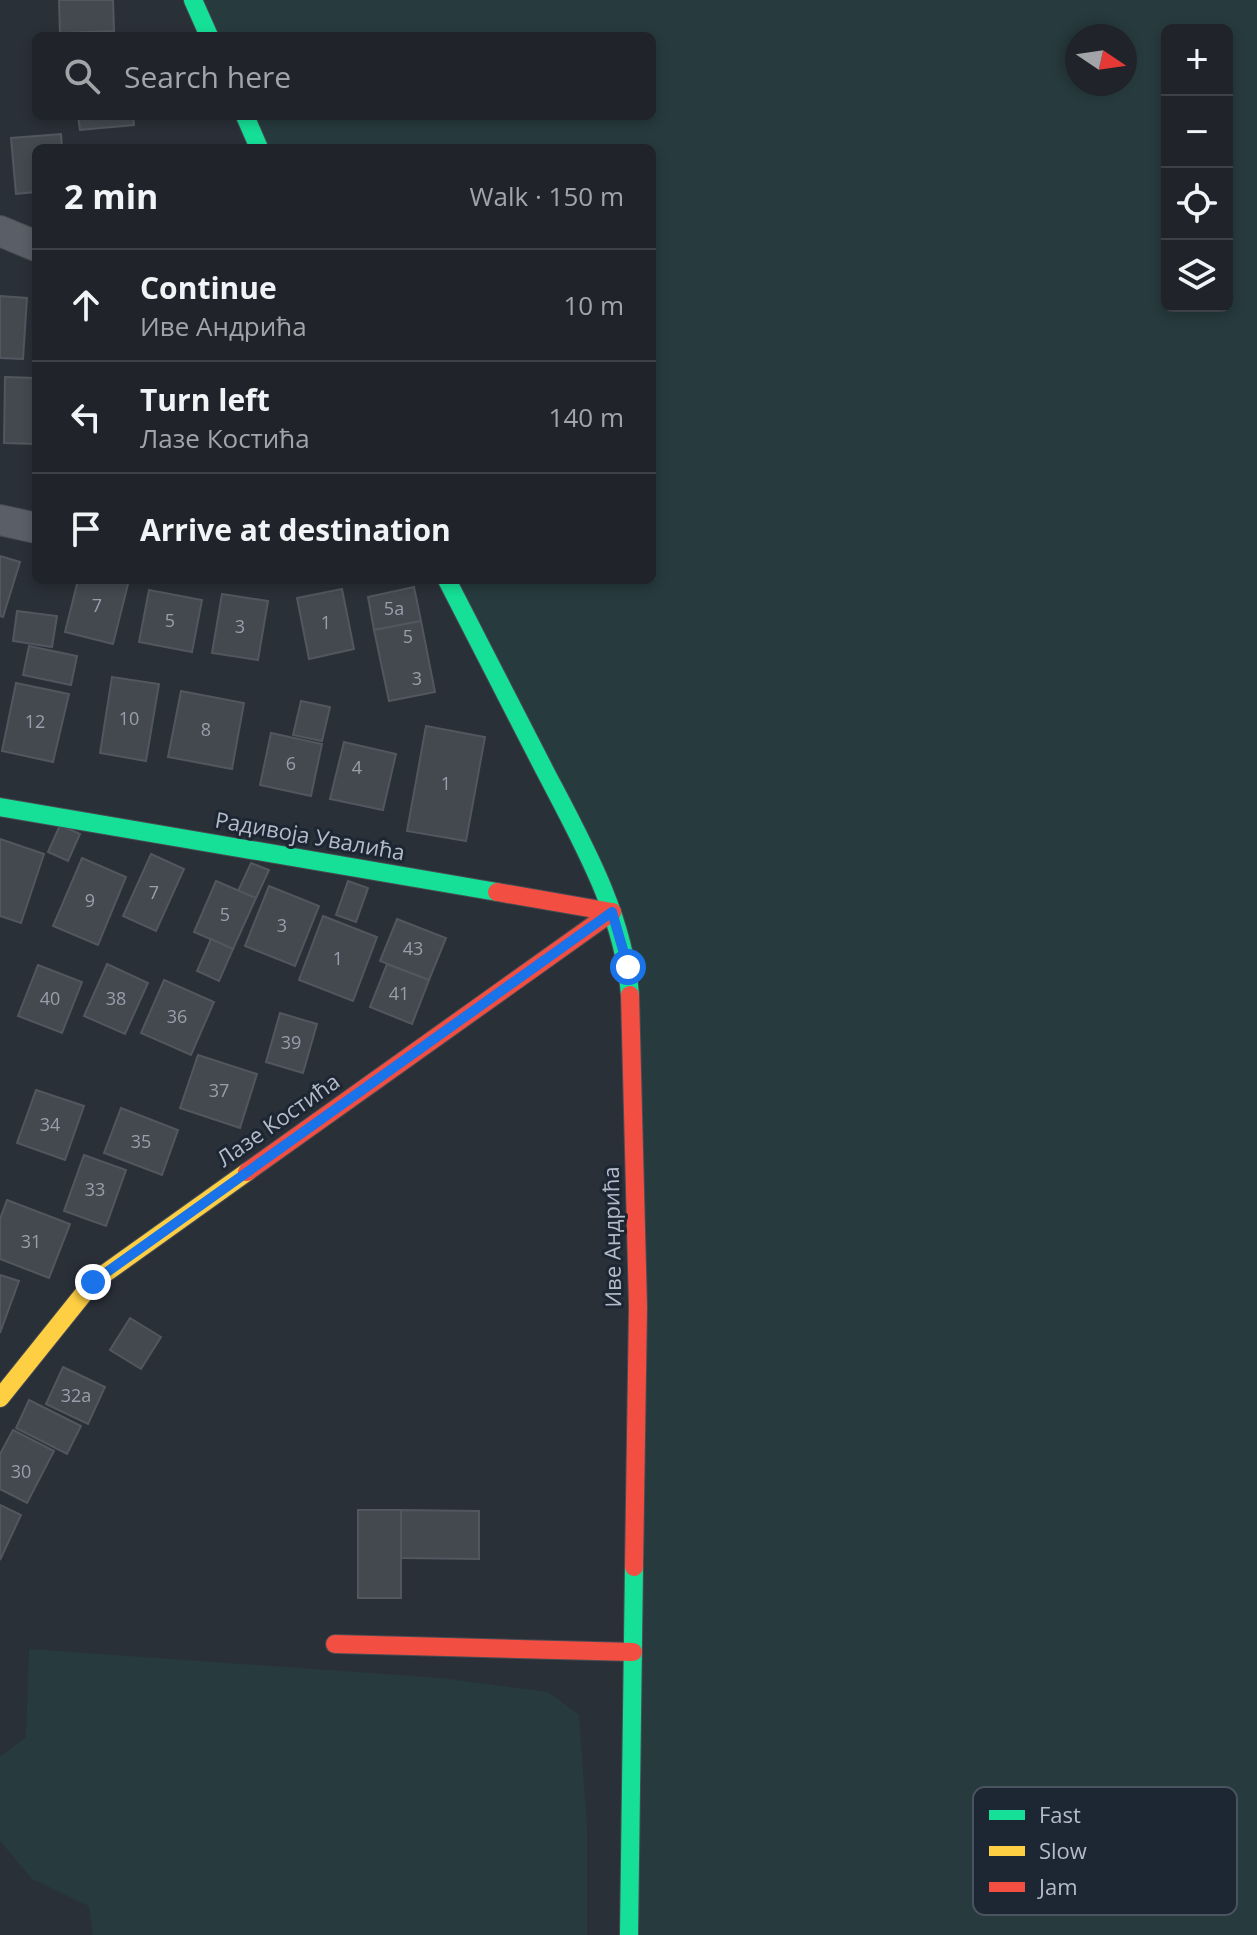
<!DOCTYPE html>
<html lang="en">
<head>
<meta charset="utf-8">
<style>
	body { margin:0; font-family:"Open Sans",sans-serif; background:#282c32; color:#f1f3f6 }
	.controls { position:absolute; right:24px; top:24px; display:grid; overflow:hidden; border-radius:12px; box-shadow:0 4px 12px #0003 }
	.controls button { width:72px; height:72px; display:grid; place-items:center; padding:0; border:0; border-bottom:2px solid #3d4147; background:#20242a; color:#f1f3f6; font:40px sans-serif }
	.compass { position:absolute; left:1065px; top:24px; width:72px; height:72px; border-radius:50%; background:#20242a; box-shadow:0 4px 12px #0003; rotate:103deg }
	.stop { position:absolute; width:24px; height:24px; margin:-18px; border:6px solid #1a73e8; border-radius:50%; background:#fff }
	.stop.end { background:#1a73e8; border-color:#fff; box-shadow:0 2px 8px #0008 }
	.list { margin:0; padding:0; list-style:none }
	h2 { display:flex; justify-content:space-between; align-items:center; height:104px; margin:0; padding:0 32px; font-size:34px }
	h2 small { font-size:26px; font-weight:400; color:#a2a4a8 }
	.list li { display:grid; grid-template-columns:52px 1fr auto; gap:24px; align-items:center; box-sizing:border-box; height:112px; padding:0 32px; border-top:2px solid #3d4147 }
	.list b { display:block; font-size:30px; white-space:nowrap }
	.list p { margin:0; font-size:26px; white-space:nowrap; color:#a2a4a8 }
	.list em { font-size:26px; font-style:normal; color:#a2a4a8 }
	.icon { flex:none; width:44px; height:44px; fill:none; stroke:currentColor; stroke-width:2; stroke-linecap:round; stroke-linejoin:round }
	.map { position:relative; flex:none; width:1257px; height:1935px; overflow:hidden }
	.search { position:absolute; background:#20242a; box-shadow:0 4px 12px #0003; left:32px; top:32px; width:624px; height:88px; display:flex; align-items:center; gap:20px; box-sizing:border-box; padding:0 28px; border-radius:12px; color:#a2a4a8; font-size:30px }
	.panel { position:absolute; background:#20242a; box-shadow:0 4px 12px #0003; left:32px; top:144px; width:624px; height:440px; border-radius:12px }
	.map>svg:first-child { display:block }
</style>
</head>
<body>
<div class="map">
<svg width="1257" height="1935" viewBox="0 0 1257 1935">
	<rect width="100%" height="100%" fill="#2a3038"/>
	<!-- green -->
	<g fill="#273a3e" fill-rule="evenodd">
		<path d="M193,0H1257V1935H629L628,967L447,580H652V148H259L245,116H652V36H209ZM1167,30H1227V306H1167ZM1077,36H1125V84H1077Z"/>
		<polygon points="29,1649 441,1678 548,1692 579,1715 587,1825 587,1935 93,1935 89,1906 32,1879 0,1841 0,1757 26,1737"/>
	</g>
	<!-- building -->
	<g fill="#444950" stroke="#52575f" stroke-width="2">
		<polygon points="59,0 113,0 114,31 60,33"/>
		<polygon points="78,116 133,116 134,125 80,130"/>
		<polygon points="61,134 62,148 36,148 36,192 16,194 11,138"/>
		<polygon points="0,296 27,298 23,359 0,358"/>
		<polygon points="5,377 36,378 36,444 4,443"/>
		<polygon points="0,556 20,562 3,617 0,616"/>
		<polygon points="78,580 129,580 113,644 65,632"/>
		<polygon points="414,587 421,621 374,630 368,597"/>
		<polygon points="342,589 354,649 309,659 297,598"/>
		<polygon points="149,590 202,600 192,652 139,642"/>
		<polygon points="222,594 268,601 258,660 212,653"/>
		<polygon points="17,611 57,616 52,647 13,641"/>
		<polygon points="421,621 435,692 389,701 374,630"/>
		<polygon points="29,646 77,656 71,685 23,675"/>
		<polygon points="112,677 159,684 146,761 100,753"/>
		<polygon points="16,683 69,694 53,762 2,751"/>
		<polygon points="181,691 244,703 232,769 168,757"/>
		<polygon points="301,701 330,707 322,741 293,735"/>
		<polygon points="426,726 485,737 466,841 407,831"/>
		<polygon points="271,733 322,744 311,796 260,785"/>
		<polygon points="344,742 396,754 383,810 330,799"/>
		<polygon points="60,825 80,834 68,861 48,852"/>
		<polygon points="0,839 44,854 21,923 0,916"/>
		<polygon points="151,854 184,869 156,931 123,916"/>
		<polygon points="82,858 126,877 98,945 53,926"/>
		<polygon points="251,863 269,870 256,898 238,891"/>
		<polygon points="216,881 256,898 233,949 194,932"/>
		<polygon points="348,881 368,888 356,922 336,915"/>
		<polygon points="269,886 319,906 295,966 245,946"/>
		<polygon points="323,916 377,937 353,1001 299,980"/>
		<polygon points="397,919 446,938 429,980 380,961"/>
		<polygon points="211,939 233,949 219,981 197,971"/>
		<polygon points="107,964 148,983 125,1034 84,1016"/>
		<polygon points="387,964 429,980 412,1024 370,1007"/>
		<polygon points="38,965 82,982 62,1033 18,1016"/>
		<polygon points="164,980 214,1002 191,1055 141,1033"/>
		<polygon points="280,1013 317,1024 303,1073 266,1062"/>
		<polygon points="198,1055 257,1074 240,1128 180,1108"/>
		<polygon points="36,1090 84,1106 65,1160 17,1143"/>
		<polygon points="121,1108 178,1130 162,1175 104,1153"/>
		<polygon points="84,1155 126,1170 106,1226 64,1211"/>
		<polygon points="7,1200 70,1224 49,1278 0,1259 0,1219"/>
		<polygon points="0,1275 19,1281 0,1333"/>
		<polygon points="130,1318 161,1337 141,1369 110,1350"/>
		<polygon points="63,1367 105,1387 88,1424 46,1404"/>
		<polygon points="29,1400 81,1426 67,1454 16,1428"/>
		<polygon points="13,1430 54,1451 27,1503 0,1489 0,1454"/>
		<polygon points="0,1505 21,1515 0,1560"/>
		<rect x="358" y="1510" width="43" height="88"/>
		<polygon points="401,1510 479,1511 479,1559 401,1558"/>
	</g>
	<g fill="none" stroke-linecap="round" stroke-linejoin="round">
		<defs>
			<g id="street">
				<polyline points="0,231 36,246"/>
				<polyline points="0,520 36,528"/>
			</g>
			<g id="fast">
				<polyline points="193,0 209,36"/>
				<polyline points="245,116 259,148"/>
				<path d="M447,580C479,643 512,706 544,769C581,840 624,914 630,995"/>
				<polyline points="0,807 497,892"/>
				<polyline points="629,1935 634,1567"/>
			</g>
			<polyline id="slow" points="0,1398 93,1282 247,1172"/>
			<g id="jam">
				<polyline points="497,892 612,912"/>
				<polyline points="630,995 638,1307 634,1567"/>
				<polyline points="247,1172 612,912"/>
				<polyline points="335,1644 633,1652"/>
			</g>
		</defs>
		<!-- street casing -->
		<use href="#street" stroke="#484c53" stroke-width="32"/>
		<!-- fast casing -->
		<use href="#fast" stroke="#484c53" stroke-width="20"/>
		<!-- slow casing -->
		<use href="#slow" stroke="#484c53" stroke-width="20"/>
		<!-- jam casing -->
		<use href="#jam" stroke="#484c53" stroke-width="20"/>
		<!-- street -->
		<use href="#street" stroke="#5a5e66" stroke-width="30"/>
		<!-- fast -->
		<use href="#fast" stroke="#16e098" stroke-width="18"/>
		<!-- slow -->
		<use href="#slow" stroke="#ffcf43" stroke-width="18"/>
		<!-- jam -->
		<use href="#jam" stroke="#f24e42" stroke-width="18"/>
	</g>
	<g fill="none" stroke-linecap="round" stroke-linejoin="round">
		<!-- route -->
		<polyline stroke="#1a73e8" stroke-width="10" points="93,1282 612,912 628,967"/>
	</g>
	<g text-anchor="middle" stroke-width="6" stroke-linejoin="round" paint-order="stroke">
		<!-- number labels -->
		<g font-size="18" fill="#989fab">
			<text x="97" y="612">7</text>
			<text x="394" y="615">5a</text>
			<text x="170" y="627">5</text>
			<text x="326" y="629">1</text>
			<text x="240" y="633">3</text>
			<text x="408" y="643">5</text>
			<text x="417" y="685">3</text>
			<text x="129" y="725">10</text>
			<text x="35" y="728">12</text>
			<text x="206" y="736">8</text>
			<text x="291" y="770">6</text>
			<text x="357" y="774">4</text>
			<text x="446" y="790">1</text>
			<text x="154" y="899">7</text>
			<text x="90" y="907">9</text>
			<text x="225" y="921">5</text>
			<text x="282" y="932">3</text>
			<text x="413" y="955">43</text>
			<text x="338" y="965">1</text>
			<text x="399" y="1000">41</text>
			<text x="50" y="1005">40</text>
			<text x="116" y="1005">38</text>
			<text x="177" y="1023">36</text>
			<text x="291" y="1049">39</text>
			<text x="219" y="1097">37</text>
			<text x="50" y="1131">34</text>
			<text x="141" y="1148">35</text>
			<text x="95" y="1196">33</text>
			<text x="31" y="1248">31</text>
			<text x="76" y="1402">32a</text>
			<text x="21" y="1478">30</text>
		</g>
		<!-- street labels -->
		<g font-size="22" fill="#b4bcc9" stroke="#1d2633">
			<text transform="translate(310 836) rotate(10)" y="8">Радивоја Увалића</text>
			<text transform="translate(278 1120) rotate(-35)" y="8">Лазе Костића</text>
			<text transform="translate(612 1237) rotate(-91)" y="8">Иве Андрића</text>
		</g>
	</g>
	<!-- legend -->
	<rect x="973" y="1787" width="264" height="128" rx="12" fill="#1d2633" stroke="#4a5360" stroke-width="2"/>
	<rect x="989" y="1810" width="36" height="10" fill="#16e098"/>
	<rect x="989" y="1846" width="36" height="10" fill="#ffcf43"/>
	<rect x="989" y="1882" width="36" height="10" fill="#f24e42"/>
	<g font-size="22" fill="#b4bcc9">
		<text x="1039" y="1823">Fast</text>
		<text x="1039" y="1859">Slow</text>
		<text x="1039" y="1895">Jam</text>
	</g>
</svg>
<div class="controls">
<button>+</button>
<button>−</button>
<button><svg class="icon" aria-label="locate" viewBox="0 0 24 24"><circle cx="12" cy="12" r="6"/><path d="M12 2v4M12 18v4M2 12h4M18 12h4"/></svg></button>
<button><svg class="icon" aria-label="layers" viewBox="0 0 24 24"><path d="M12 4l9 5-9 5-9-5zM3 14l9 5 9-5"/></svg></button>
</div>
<svg class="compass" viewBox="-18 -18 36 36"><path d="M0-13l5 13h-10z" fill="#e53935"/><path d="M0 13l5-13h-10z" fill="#a2a4a8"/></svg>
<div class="stop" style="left:628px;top:967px"></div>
<div class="stop end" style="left:93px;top:1282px"></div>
<div class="search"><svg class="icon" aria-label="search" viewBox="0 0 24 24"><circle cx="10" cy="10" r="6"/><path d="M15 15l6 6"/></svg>Search here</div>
<section class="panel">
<h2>2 min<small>Walk · 150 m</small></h2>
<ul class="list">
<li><svg class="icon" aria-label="ahead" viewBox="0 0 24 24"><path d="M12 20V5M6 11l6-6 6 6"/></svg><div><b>Continue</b><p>Иве Андрића</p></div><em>10 m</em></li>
<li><svg class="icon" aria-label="left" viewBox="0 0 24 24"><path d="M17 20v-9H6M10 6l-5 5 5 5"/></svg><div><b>Turn left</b><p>Лазе Костића</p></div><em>140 m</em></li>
<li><svg class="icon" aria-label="arrive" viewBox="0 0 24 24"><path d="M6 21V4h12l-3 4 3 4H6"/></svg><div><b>Arrive at destination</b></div></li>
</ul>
</section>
</div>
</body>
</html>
